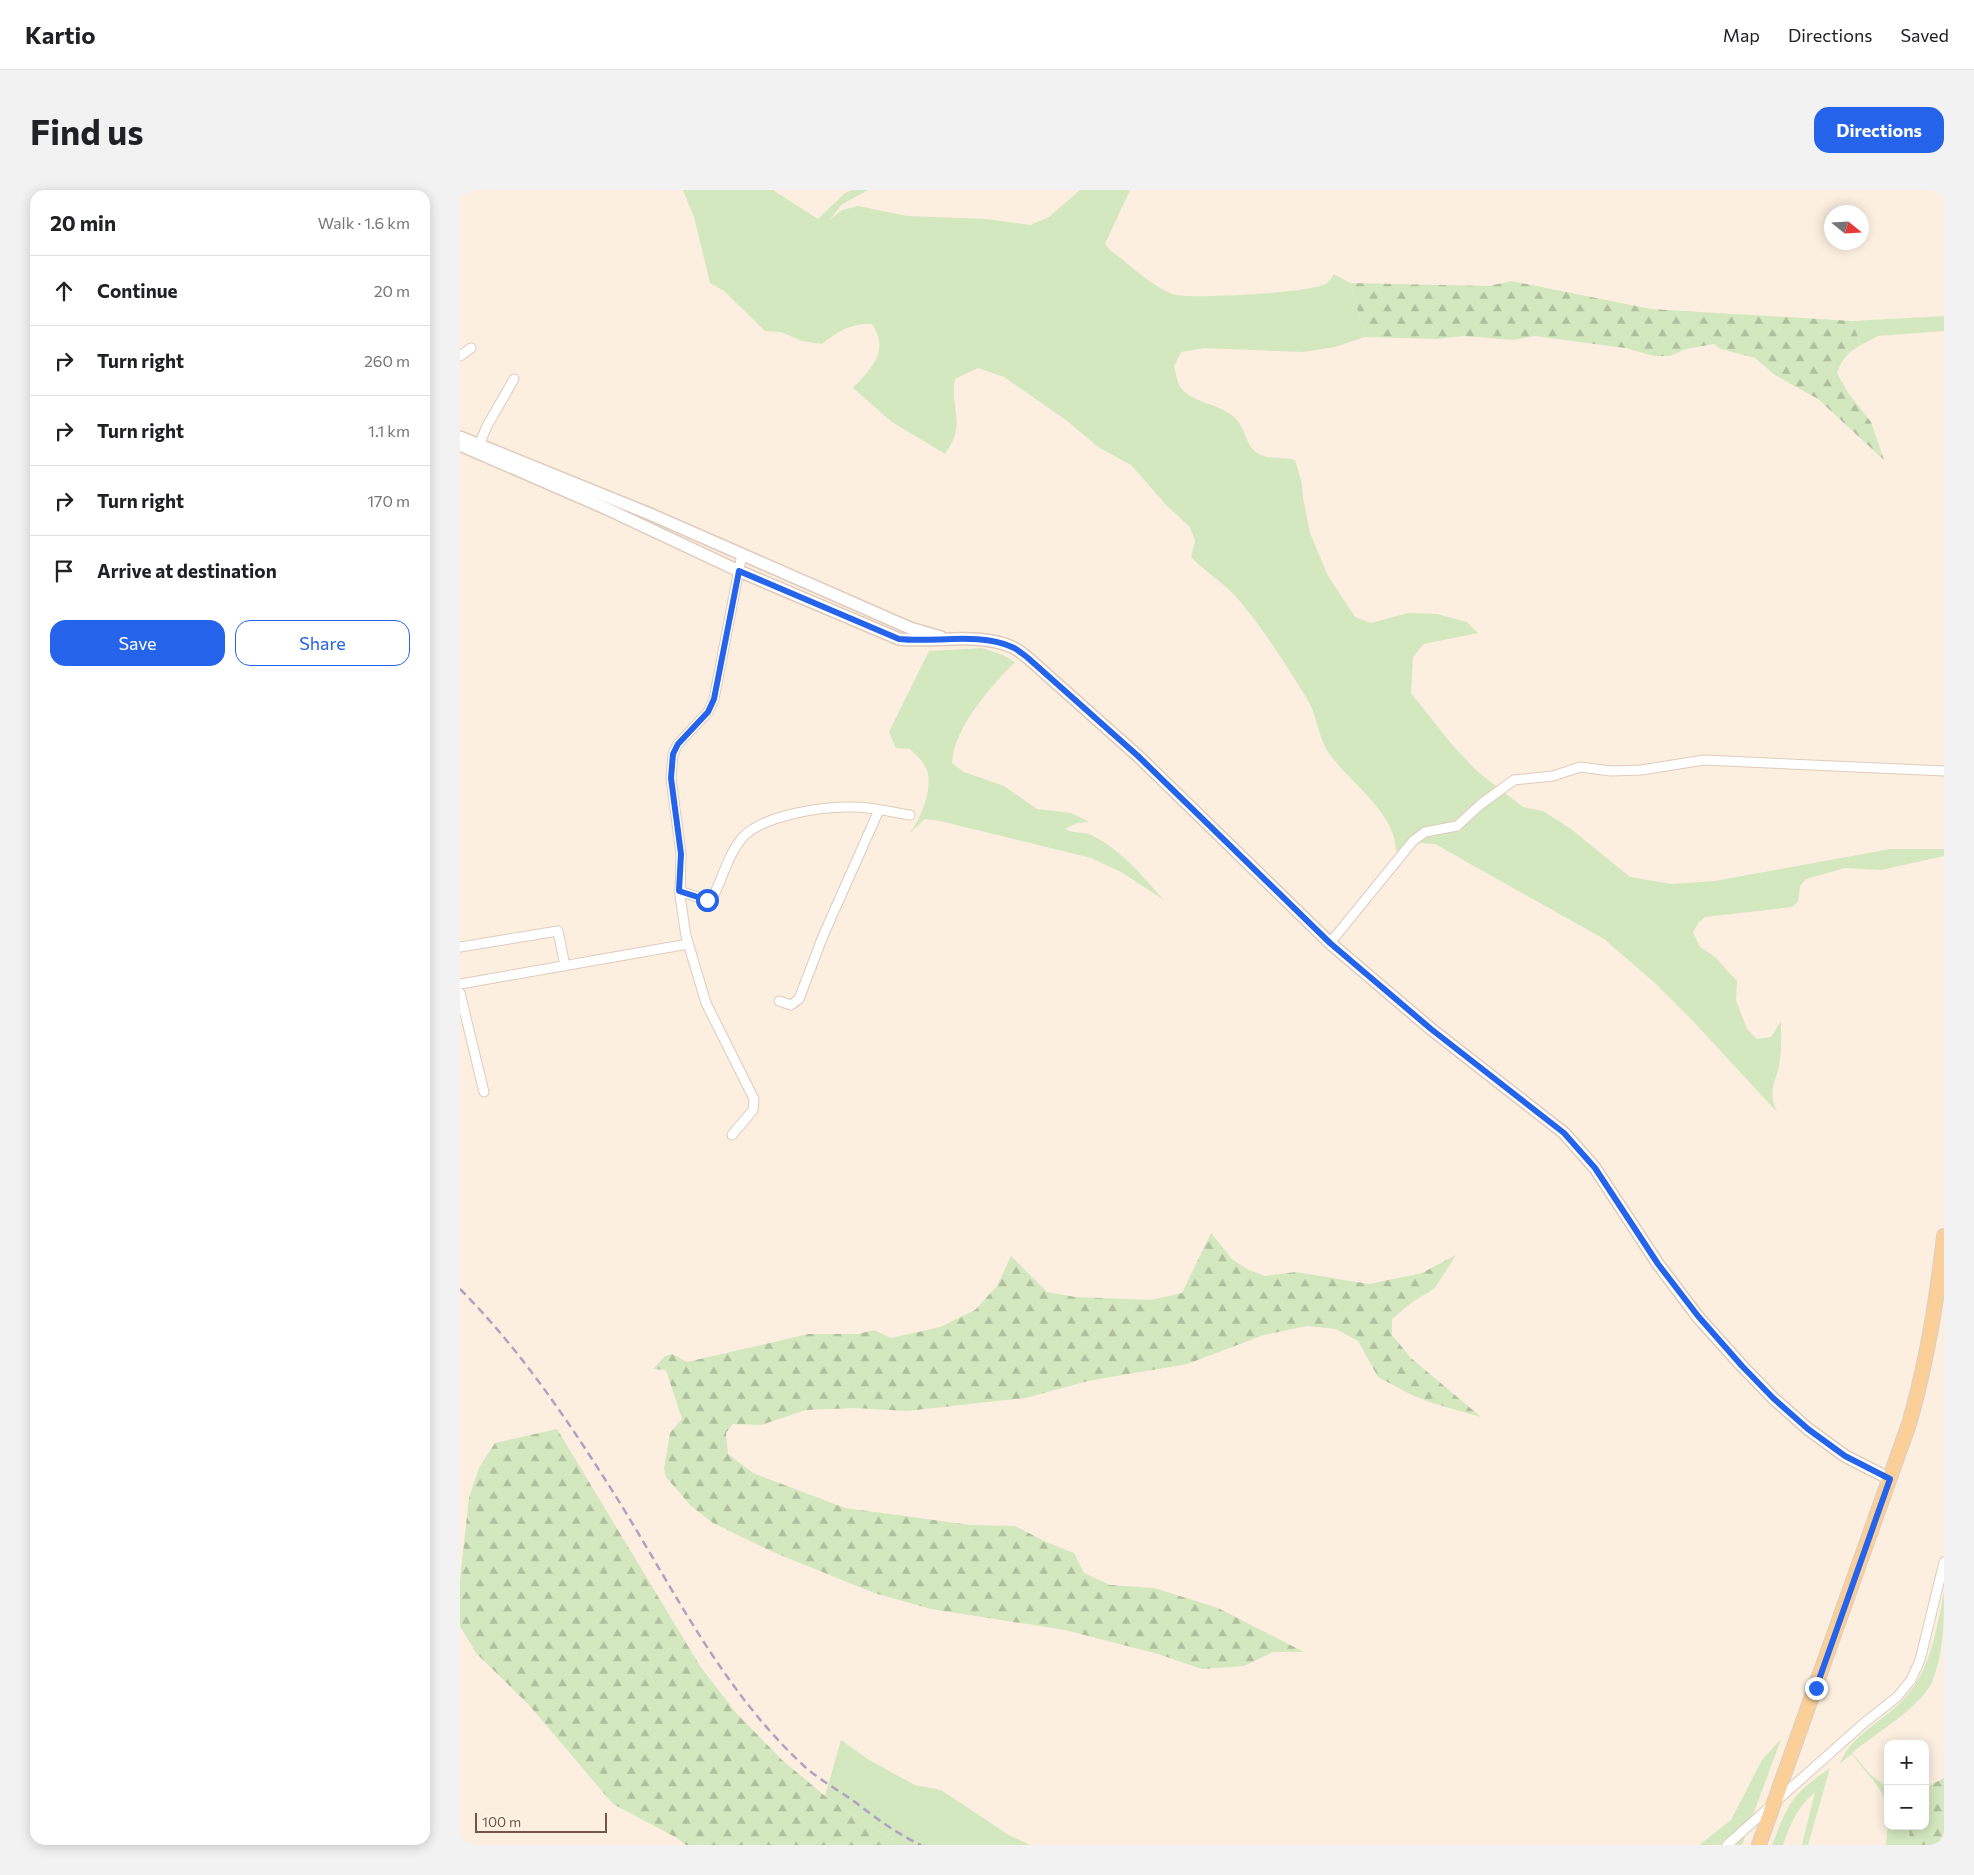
<!DOCTYPE html>
<html lang="en">
<head>
<meta charset="utf-8">
<style>
	body { margin:0; font-family:Commissioner,sans-serif; background:#f2f2f2; color:#202124 }
	.controls { position:absolute; right:15px; bottom:15px; display:grid; overflow:hidden; border-radius:10px; box-shadow:0 2px 12px #0003 }
	.controls button { width:45px; height:45px; display:grid; place-items:center; padding:0; border:0; border-bottom:1px solid #e0e0e0; background:#fff; color:#202124; font:25px sans-serif }
	.compass { position:absolute; left:1364px; top:15px; width:45px; height:45px; border-radius:50%; background:#fff; box-shadow:0 2px 12px #0003; rotate:108deg }
	.scale { position:absolute; left:15px; bottom:12px; width:132px; box-sizing:border-box; padding-left:5px; border:2px solid #725448; border-top:0; font-size:14px; line-height:18px; white-space:nowrap; color:#725448; -webkit-text-stroke:4px #fff3e6; paint-order:stroke }
	.stop { position:absolute; width:15px; height:15px; margin:-11px; border:4px solid #2563eb; border-radius:50%; background:#fff }
	.stop.end { background:#2563eb; border-color:#fff; box-shadow:0 1px 5px #0008 }
	.list { margin:0; padding:0; list-style:none }
	h2 { display:flex; justify-content:space-between; align-items:center; height:65px; margin:0; padding:0 20px; font-size:21px }
	h2 small { font-size:16px; font-weight:400; color:#757577 }
	.list li { display:grid; grid-template-columns:32px 1fr auto; gap:15px; align-items:center; box-sizing:border-box; height:70px; padding:0 20px; border-top:1px solid #e0e0e0 }
	.list b { display:block; font-size:19px; white-space:nowrap }
	.list em { font-size:16px; font-style:normal; color:#757577 }
	.actions { display:flex; gap:10px; padding:15px 20px }
	.actions a { flex:1; padding:11px 0; border:1px solid #2563eb; border-radius:15px; text-align:center; font-size:18px; color:#2563eb }
	.actions .main { background:#2563eb; color:#fff }
	.icon { flex:none; width:28px; height:28px; fill:none; stroke:currentColor; stroke-width:2; stroke-linecap:round; stroke-linejoin:round }
	.map { position:relative; flex:none; width:1484px; height:1655px; overflow:hidden; border-radius:15px }
	header { display:flex; align-items:center; gap:30px; box-sizing:border-box; height:70px; padding:0 25px; background:#fff; border-bottom:1px solid #e0e0e0 }
	header strong { font-size:24px }
	nav { display:flex; gap:28px; margin-inline-start:auto; font-size:18px }
	.intro { display:flex; align-items:center; justify-content:space-between; box-sizing:border-box; height:120px; padding:0 30px }
	h1 { margin:0; font-size:35px }
	.button { padding:12px 22px; border-radius:15px; background:#2563eb; color:#fff; font-size:18px; font-weight:700 }
	main { display:flex; gap:30px; padding:0 30px }
	aside { flex:1; background:#fff; border-radius:15px; box-shadow:0 2px 12px #0003 }
	.map>svg:first-child { display:block }
</style>
</head>
<body>
<header>
<strong>Kartio</strong>
<nav><a>Map</a><a>Directions</a><a>Saved</a></nav>
</header>
<div class="intro"><h1>Find us</h1><a class="button">Directions</a></div>
<main>
<aside>
<h2>20 min<small>Walk · 1.6 km</small></h2>
<ul class="list">
<li><svg class="icon" aria-label="ahead" viewBox="0 0 24 24"><path d="M12 20V5M6 11l6-6 6 6"/></svg><div><b>Continue</b></div><em>20 m</em></li>
<li><svg class="icon" aria-label="right" viewBox="0 0 24 24"><path d="M7 20v-9h11M14 6l5 5-5 5"/></svg><div><b>Turn right</b></div><em>260 m</em></li>
<li><svg class="icon" aria-label="right" viewBox="0 0 24 24"><path d="M7 20v-9h11M14 6l5 5-5 5"/></svg><div><b>Turn right</b></div><em>1.1 km</em></li>
<li><svg class="icon" aria-label="right" viewBox="0 0 24 24"><path d="M7 20v-9h11M14 6l5 5-5 5"/></svg><div><b>Turn right</b></div><em>170 m</em></li>
<li><svg class="icon" aria-label="arrive" viewBox="0 0 24 24"><path d="M6 21V4h12l-3 4 3 4H6"/></svg><div><b>Arrive at destination</b></div></li>
</ul>
<div class="actions"><a class="main">Save</a><a>Share</a></div>
</aside>
<div class="map">
<svg width="1484" height="1655" viewBox="0 0 1484 1655">
	<defs>
		<pattern id="forest-firs" width="22" height="20" patternUnits="userSpaceOnUse" patternTransform="scale(1.25)"><rect width="22" height="20" fill="#d3e8bf"/><path d="M5 1l3.5 6h-7zM16 11l3.5 6h-7z" fill="#b0bf9d"/></pattern>
	</defs>
	<rect width="100%" height="100%" fill="#fcefe0"/>
	<!-- green -->
	<g fill="#d3e8bf">
		<path d="M223,0H313L358,29L385,3L392,0H408L381,15L370,30L382,20L398,16L447,26L526,29L570,35L589,27L620,0H670L645,54L650,60C669,74 690,95 712,104C728,110 854,103 867,93C870,91 872,87 874,84L890,93L905,147L875,157L844,162L745,158L721,162L714,176C716,183 717,193 721,198C733,213 761,214 775,228C788,240 784,260 804,266C814,269 824,267 835,270L842,294L843,308L850,343L868,386L895,427L911,433L948,423L977,424L1007,432L1018,443L964,454L953,467L951,503L993,556L1018,582L1063,617L1083,621L1111,639L1170,687L1212,694L1255,691L1430,659H1484V666L1421,680L1385,678L1346,689L1340,696L1338,712L1332,717L1245,727L1239,732L1233,742L1240,757L1255,767L1277,791L1276,810L1287,839L1297,849L1311,847L1321,831C1321,846 1322,861 1319,876C1314,897 1308,900 1317,922L1232,830L1195,793L1144,749L975,654L961,653L936,661C936,624 892,594 871,566C859,551 858,531 850,514C845,505 839,496 834,488C817,461 799,434 779,410C765,393 746,383 731,367L735,351L730,337L707,316L671,275L638,257L606,230L544,187L518,178L495,189C490,222 507,233 485,264L432,232L393,198C412,178 430,161 412,134C391,133 378,141 362,154L342,151L321,142L305,141L264,101L250,93L234,27Z"/>
		<polygon points="1484,126 1484,141 1418,146 1401,155 1392,131"/>
		<path d="M522,458L543,465L555,472C531,496 494,537 492,573L504,582L544,596L577,619L611,623L629,632L617,633L605,639C613,644 623,641 631,645C661,659 683,687 704,710L661,682L631,668L480,631L465,629L450,643C461,627 471,605 468,584C466,573 457,566 450,559L436,558L429,542L469,461Z"/>
		<path d="M1484,1401C1484,1431 1484,1463 1472,1492C1461,1517 1413,1545 1392,1563L1410,1584L1428,1598V1622C1424,1597 1406,1584 1392,1564L1380,1573C1391,1545 1422,1532 1442,1511C1470,1484 1477,1438 1484,1401Z"/>
		<polygon points="1321,1549 1282,1655 1239,1655 1271,1630 1302,1570"/>
		<polygon points="381,1550 409,1570 455,1595 481,1600 549,1645 570,1655 440,1655 365,1606"/>
		<path d="M1370,1578L1348,1655H1342L1355,1602C1338,1616 1330,1634 1323,1655H1312C1329,1612 1331,1605 1370,1578Z"/>
		<polygon points="1428,1630 1428,1636 1449,1636 1450,1655 1426,1655"/>
	</g>
	<!-- forest -->
	<g fill="url(#forest-firs)">
		<path d="M1051,91L1191,119L1392,131L1401,155C1388,162 1382,169 1377,183L1388,203L1411,232L1424,270L1358,209L1315,185L1295,168L1261,159L1254,154L1226,159L1210,166H1194L1165,158L1074,146L1054,150L1004,146L977,149L905,147L890,93L1029,96Z"/>
		<polygon points="751,1043 773,1070 789,1080 805,1086 836,1082 909,1094 962,1083 996,1065 975,1098 951,1113 932,1129 932,1145 951,1168 1021,1227 972,1213 950,1204 918,1187 898,1151 876,1139 847,1136 804,1145 727,1174 628,1191 566,1208 447,1221 394,1218 346,1220 301,1235 273,1234 266,1243 268,1264 293,1283 385,1318 511,1335 555,1336 586,1352 614,1363 624,1383 650,1395 694,1398 758,1418 844,1462 813,1462 784,1476 742,1479 698,1464 605,1440 471,1419 414,1403 313,1362 253,1333 231,1316 206,1287 204,1279 210,1243 222,1229 206,1180 193,1179 205,1166 212,1164 227,1172 348,1144 398,1144 414,1140 431,1148 480,1137 515,1120 537,1096 551,1066 587,1102 615,1107 691,1110 722,1103"/>
		<polygon points="97,1239 240,1476 277,1524 321,1569 365,1606 440,1655 226,1655 217,1648 153,1614 69,1515 16,1463 0,1436 0,1390 9,1308 19,1278 35,1253"/>
		<polygon points="1484,1588 1484,1655 1450,1655 1449,1636 1465,1636 1465,1598"/>
	</g>
	<g fill="none" stroke-linecap="round" stroke-linejoin="round">
		<defs>
			<g id="minor">
				<polyline points="0,166 11,158"/>
				<polyline points="19,255 27,236 54,189"/>
				<path d="M219,701L247,710L252,709C262,690 268,664 283,647C304,625 363,616 393,617C412,617 431,622 450,625"/>
				<polyline points="870,753 953,651 965,642 997,636 1021,614 1054,590 1093,586 1120,577 1151,581 1181,580 1244,570 1484,581"/>
				<polyline points="0,757 98,741 105,776"/>
				<polyline points="0,794 228,754"/>
				<polyline points="0,803 24,902"/>
				<polyline points="319,811 331,815 339,809 363,746 419,620"/>
				<polyline points="272,945 293,920 294,909 246,813 226,746 220,706 221,664 211,588 213,564 218,554 248,522 254,509 282,364"/>
				<polyline points="1267,1655 1404,1533 1437,1507 1451,1490 1460,1470 1484,1372"/>
			</g>
			<g id="tertiary">
				<polyline points="0,247 190,324 450,438 481,447"/>
				<path d="M0,255L145,318L279,381L439,449C473,453 519,442 552,457C557,459 563,464 568,468L678,566L870,753L971,839L1104,943L1135,978L1198,1074L1238,1127L1282,1176L1313,1208L1348,1239L1385,1266L1430,1289"/>
			</g>
			<path id="primary" d="M1299,1655L1449,1234C1467,1172 1477,1110 1484,1046"/>
		</defs>
		<!-- minor casing -->
		<use href="#minor" stroke="#dfcbbc" stroke-width="11"/>
		<!-- tertiary casing -->
		<use href="#tertiary" stroke="#dfcbbc" stroke-width="14"/>
		<!-- primary casing -->
		<use href="#primary" stroke="#d8cfcc" stroke-width="16"/>
		<!-- minor -->
		<use href="#minor" stroke="#fff" stroke-width="9"/>
		<!-- tertiary -->
		<use href="#tertiary" stroke="#fff" stroke-width="11"/>
		<!-- primary -->
		<use href="#primary" stroke="#facf98" stroke-width="14"/>
		<!-- rail -->
		<path stroke="#b1a0c4" stroke-width="2.5" stroke-dasharray="8 5" stroke-linecap="butt" d="M0,1099C57,1156 105,1226 148,1294C209,1389 258,1496 343,1575C358,1589 378,1600 395,1612C416,1628 437,1644 461,1655"/>
	</g>
	<g fill="none" stroke-linecap="round" stroke-linejoin="round">
		<!-- route -->
		<path stroke="#2563eb" stroke-width="6" d="M247,710L219,701L221,664L211,588L213,564L218,554L248,522L254,509L279,381L439,449C474,453 519,442 552,457C557,459 563,464 568,468L678,566L870,753L971,839L1104,943L1135,978L1198,1074L1238,1126L1282,1176L1313,1208L1348,1239L1385,1266L1430,1289L1356,1498"/>
	</g>
</svg>
<div class="controls">
<button>+</button>
<button>−</button>
</div>
<svg class="compass" viewBox="-18 -18 36 36"><path d="M0-13l5 13h-10z" fill="#e53935"/><path d="M0 13l5-13h-10z" fill="#757577"/></svg>
<div class="scale">100 m</div>
<div class="stop" style="left:247px;top:710px"></div>
<div class="stop end" style="left:1356px;top:1498px"></div>
</div>
</main>
</body>
</html>
